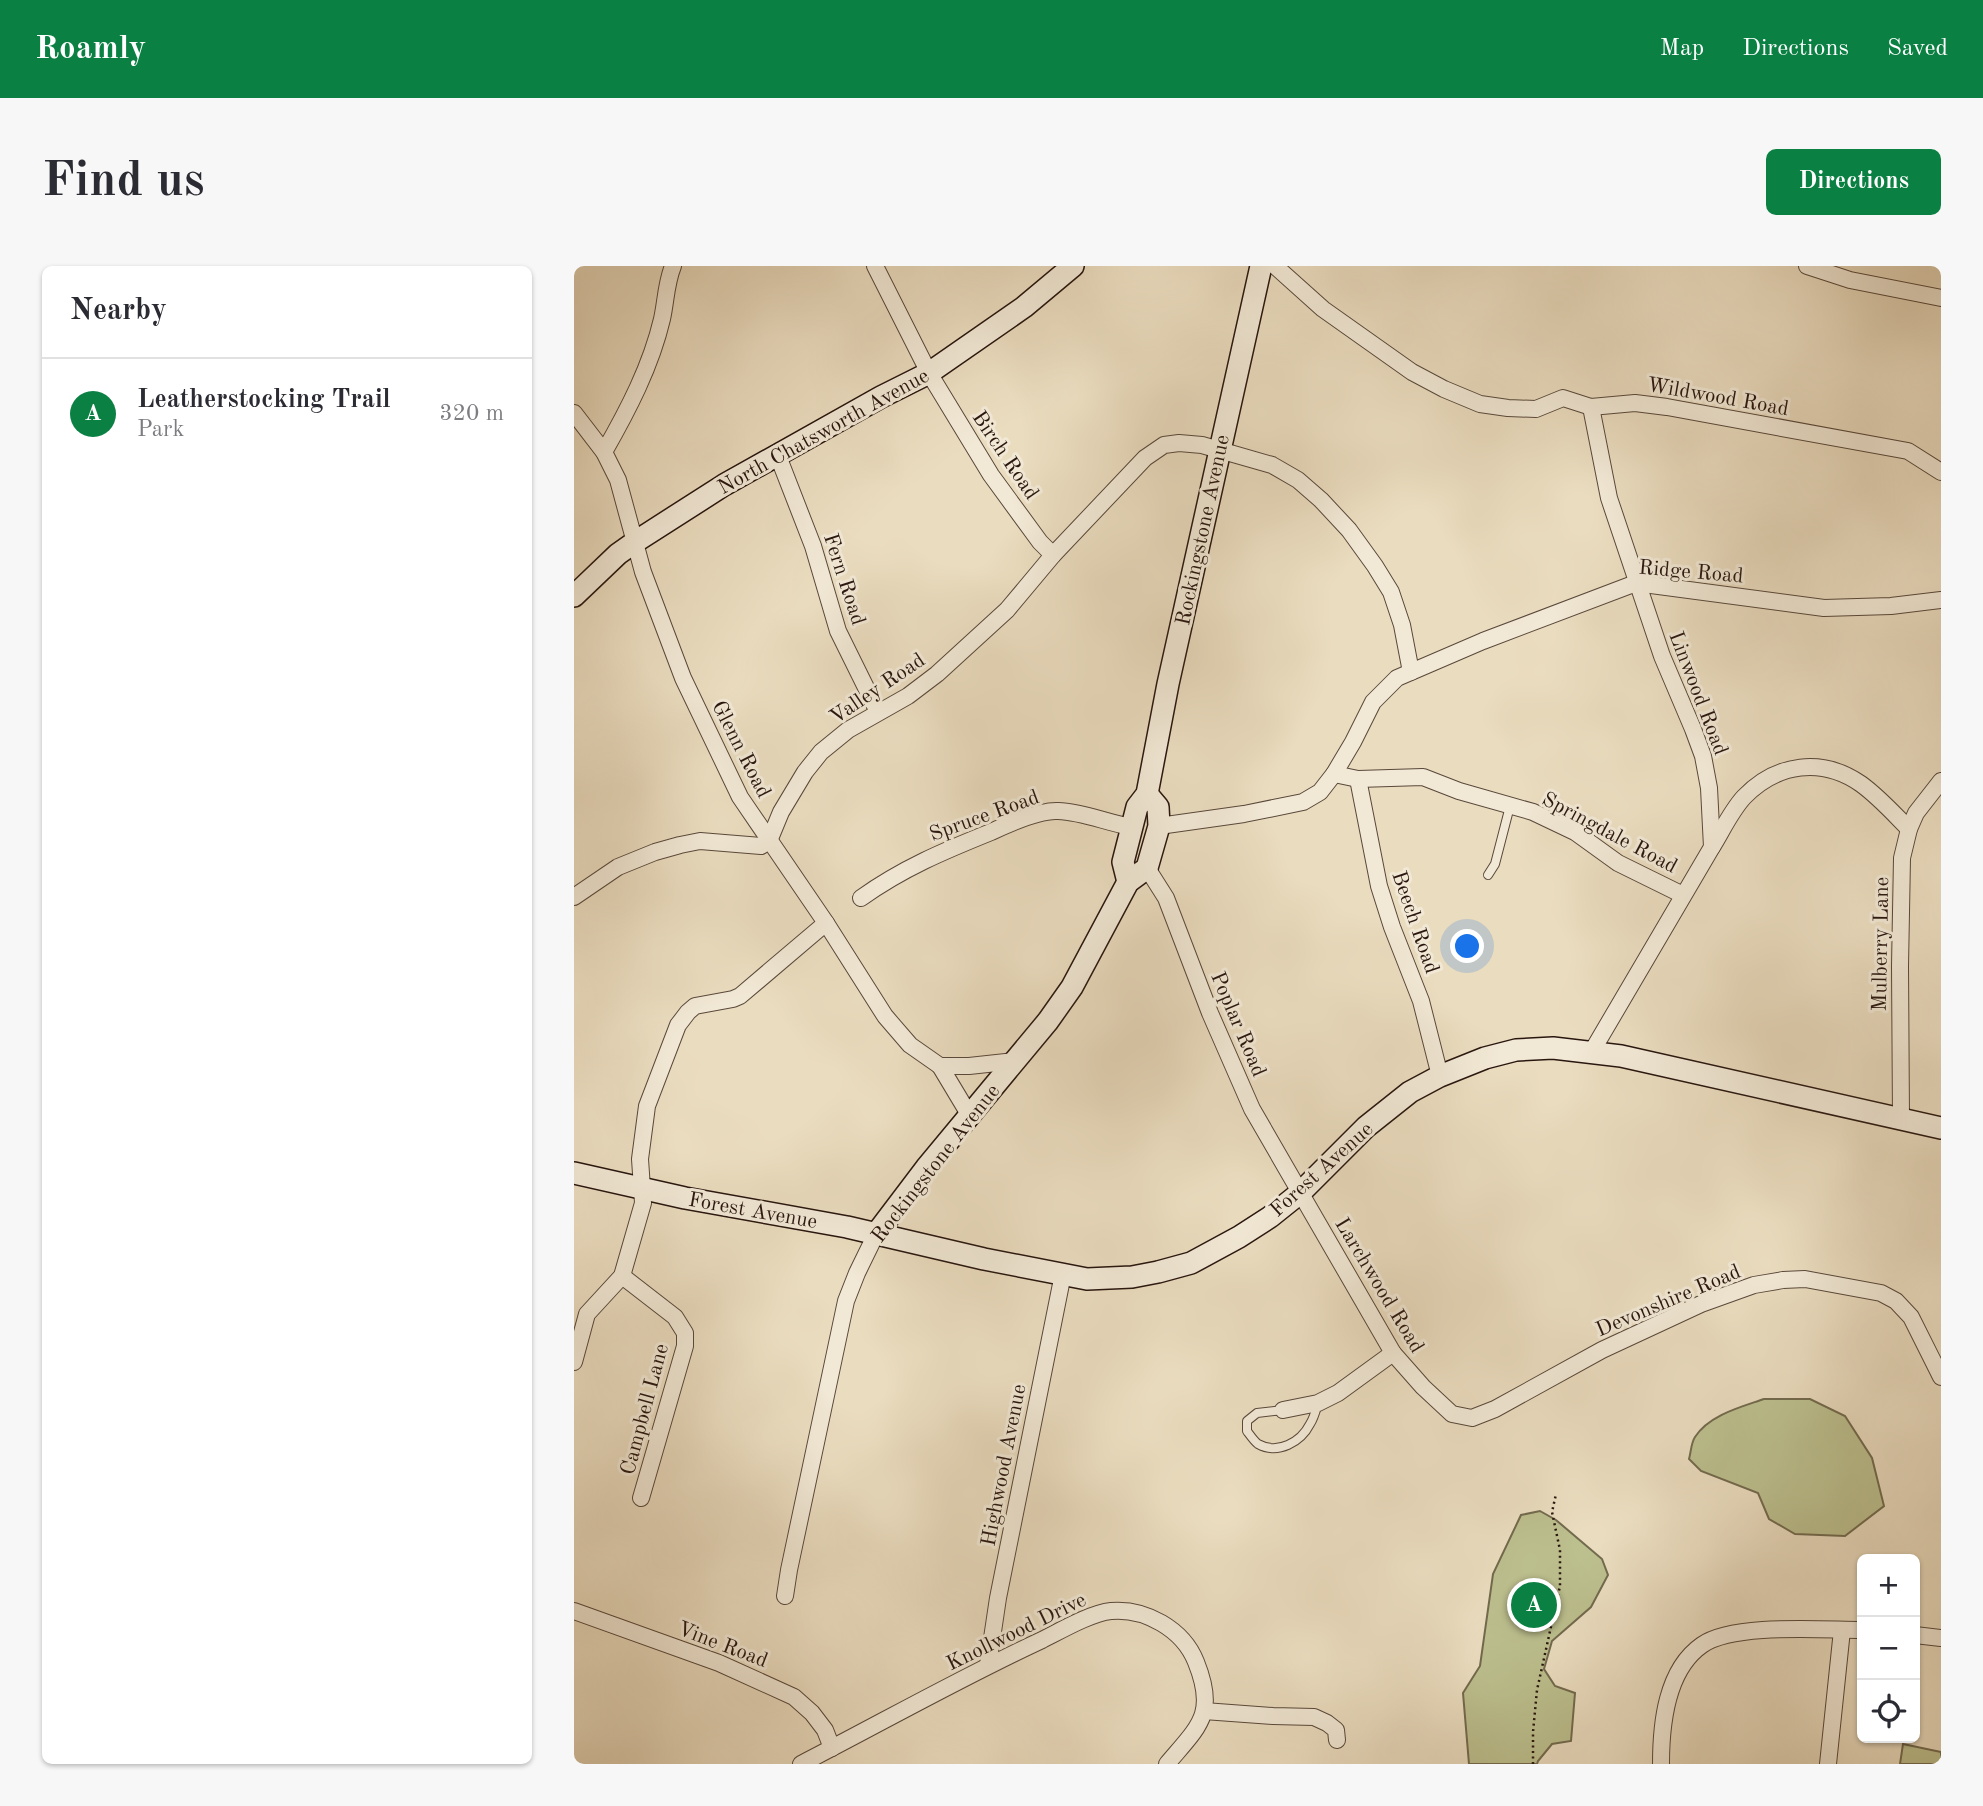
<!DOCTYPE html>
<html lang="en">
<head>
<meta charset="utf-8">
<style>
	body { margin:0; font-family:"Old Standard TT",serif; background:#f7f7f7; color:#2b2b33 }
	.controls { position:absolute; right:21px; bottom:21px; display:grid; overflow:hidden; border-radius:10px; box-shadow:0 2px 5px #0004 }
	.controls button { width:63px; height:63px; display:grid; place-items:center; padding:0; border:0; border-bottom:2px solid #e1e1e2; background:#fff; color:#2b2b33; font:35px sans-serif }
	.you { position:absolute; left:894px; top:681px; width:24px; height:24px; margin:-18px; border:5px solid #fff; border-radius:50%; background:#1a73e8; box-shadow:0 0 0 10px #1a73e833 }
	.badge { display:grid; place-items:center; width:46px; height:46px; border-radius:50%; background:#0b8043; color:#fff; font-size:23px; font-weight:700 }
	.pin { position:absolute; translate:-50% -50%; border:4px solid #fff; box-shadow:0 2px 7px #0006 }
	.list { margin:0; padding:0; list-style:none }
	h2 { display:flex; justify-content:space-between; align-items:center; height:91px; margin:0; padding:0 28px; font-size:30px }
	h2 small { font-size:23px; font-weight:400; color:#7c7c81 }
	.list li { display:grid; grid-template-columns:46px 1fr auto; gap:21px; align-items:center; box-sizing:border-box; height:112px; padding:0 28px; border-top:2px solid #e1e1e2 }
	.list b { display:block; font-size:26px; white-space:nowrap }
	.list p { margin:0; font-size:23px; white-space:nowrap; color:#7c7c81 }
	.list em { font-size:23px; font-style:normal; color:#7c7c81 }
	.icon { flex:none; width:38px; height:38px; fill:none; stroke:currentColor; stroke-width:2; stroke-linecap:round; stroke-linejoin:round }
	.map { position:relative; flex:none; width:1367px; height:1498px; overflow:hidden; border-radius:10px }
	header { display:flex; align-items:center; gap:42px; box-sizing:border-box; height:98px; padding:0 35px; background:#0b8043; color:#fff }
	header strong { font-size:33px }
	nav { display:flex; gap:38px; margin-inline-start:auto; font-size:24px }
	.intro { display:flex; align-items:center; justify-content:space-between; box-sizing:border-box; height:168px; padding:0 42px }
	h1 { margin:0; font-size:49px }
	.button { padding:18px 32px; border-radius:10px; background:#0b8043; color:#fff; font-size:24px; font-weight:700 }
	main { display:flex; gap:42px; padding:0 42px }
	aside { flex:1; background:#fff; border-radius:10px; box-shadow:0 2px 5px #0004 }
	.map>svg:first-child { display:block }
</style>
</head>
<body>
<header>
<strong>Roamly</strong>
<nav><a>Map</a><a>Directions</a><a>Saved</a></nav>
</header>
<div class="intro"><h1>Find us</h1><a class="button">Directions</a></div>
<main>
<aside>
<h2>Nearby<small></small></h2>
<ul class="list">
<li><span class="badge">A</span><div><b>Leatherstocking Trail</b><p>Park</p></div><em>320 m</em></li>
</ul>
</aside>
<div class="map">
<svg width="1367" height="1498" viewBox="0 0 1367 1498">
	<rect width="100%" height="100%" fill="#eadcbf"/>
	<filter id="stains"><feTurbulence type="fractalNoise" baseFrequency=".00286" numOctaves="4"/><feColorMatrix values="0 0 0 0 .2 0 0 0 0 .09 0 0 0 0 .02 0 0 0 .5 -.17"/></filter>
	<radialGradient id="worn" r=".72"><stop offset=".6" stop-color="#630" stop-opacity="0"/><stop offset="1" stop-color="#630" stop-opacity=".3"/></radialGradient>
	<!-- green -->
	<g fill="#bcbf8e" stroke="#726a4e" stroke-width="2">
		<path d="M1190,1133H1236L1271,1150L1298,1192L1310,1240L1271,1270L1221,1268L1195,1253L1184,1227L1127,1205L1115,1193C1117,1186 1117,1177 1121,1171C1135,1149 1167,1141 1190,1133Z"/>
		<polygon points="966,1245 982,1254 1028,1293 1034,1309 1017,1341 978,1375 970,1403 981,1420 1001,1427 997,1475 978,1478 964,1495 963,1498 895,1498 889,1427 906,1400 919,1308 947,1249"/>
		<polygon points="1329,1478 1367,1486 1367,1498 1326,1498"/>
	</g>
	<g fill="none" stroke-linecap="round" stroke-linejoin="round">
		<defs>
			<g id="lane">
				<polyline points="914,609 921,598 936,540"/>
				<path d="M709,1144L683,1147L673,1155V1165C676,1169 680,1175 684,1178C704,1189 727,1176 736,1158C740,1152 742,1144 744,1137"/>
			</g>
			<g id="street">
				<polyline points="301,0 355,107 417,209 466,276 479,289"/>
				<polyline points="701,0 749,43 838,106 870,123 906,138 934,142 962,143 989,132 1017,141 1061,137 1093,141 1334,185 1367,206"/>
				<polyline points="1233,0 1276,14 1367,32"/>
				<polyline points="0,147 30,186 44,214 69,306 109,412 166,531 252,657 311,750 336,779 366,800 395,800 441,795"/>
				<path d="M30,186C54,144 77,100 88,53C92,35 92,17 99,0"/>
				<polyline points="204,190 239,280 264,365 304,446"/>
				<polyline points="760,508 784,513 849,511 885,525 959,546 1001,566 1044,597 1109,629"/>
				<polyline points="784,513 805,620 818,661 847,735 866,810"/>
				<polyline points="585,560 670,548 729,536 746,526 760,508 779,476 799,436 823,412 909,375 1062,317 1250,342 1317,340 1367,334"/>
				<path d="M1138,581C1148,565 1157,545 1170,531C1203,497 1248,491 1287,518C1305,531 1320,548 1335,563"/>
				<polyline points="573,602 592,632 636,747 678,843 819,1087 849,1121 878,1148 898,1152 921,1143 1028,1084 1127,1038 1180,1019 1209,1014 1231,1013 1307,1027 1322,1035 1337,1051 1367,1111"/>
				<polyline points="0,631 44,601 81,586 106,579 126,575 187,580 195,575 207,546 231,506 247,486 274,464 334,430 363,408 433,344 479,289 571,192 590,179 605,177 628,179 698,199 724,214 747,234 775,264 801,300 817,326 828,359 837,406"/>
				<path d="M287,632C329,602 370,585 417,566C434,558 466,544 484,545C510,546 533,557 558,561"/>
				<polyline points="1017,787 1138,581 1135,522 1129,490 1119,463 1088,390 1035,232 1017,141"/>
				<polyline points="366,800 396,850"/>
				<polyline points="1327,853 1326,700 1328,592 1335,563 1342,547 1367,515"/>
				<polyline points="48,1010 101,1051 111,1067 111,1080 67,1232"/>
				<polyline points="0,1096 13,1048 48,1010 69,937 66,893 73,840 104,759 114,746 121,740 159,733 166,730 252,657"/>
				<polyline points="709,1144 744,1137 764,1127 819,1087"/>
				<polyline points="211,1330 215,1304 272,1035 283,1007 302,968"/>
				<polyline points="0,1345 145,1397 220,1431 238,1447 251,1464 258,1482"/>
				<polyline points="1341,1369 1367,1372"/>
				<polyline points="414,1399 424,1332 489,1008"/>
				<polyline points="630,1445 699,1450 740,1451 753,1457 762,1464 763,1474"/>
				<path d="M227,1498C307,1457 386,1412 468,1374C486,1365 517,1347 537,1345C571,1342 609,1363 622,1396C643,1448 625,1460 593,1498"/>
				<path d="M1087,1498C1087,1458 1092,1404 1128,1379C1159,1357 1248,1364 1288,1364"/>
				<polyline points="1254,1498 1268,1364"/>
			</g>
			<g id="secondary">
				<polyline points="0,330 44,288 61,276 150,219 307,131 355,107 450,41 499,0"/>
				<polyline points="554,616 549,596 563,541 573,528 594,418 687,0"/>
				<polyline points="0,907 111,932 273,961 410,993 513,1013 558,1011 584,1006 617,997 665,971 696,951 726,927 792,861 836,826 866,810 911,792 942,784 979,782 1047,790 1367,862"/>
				<polyline points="302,968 352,902 474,755 498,721 554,616 573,602 585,560 584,541 573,528"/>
			</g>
		</defs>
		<!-- lane casing -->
		<use href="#lane" stroke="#59483b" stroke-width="10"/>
		<!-- street casing -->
		<use href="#street" stroke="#59483b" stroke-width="18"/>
		<!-- secondary casing -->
		<use href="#secondary" stroke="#29160f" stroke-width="24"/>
		<!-- path -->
		<polyline stroke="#29160f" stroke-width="2.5" stroke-dasharray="2 3.5" stroke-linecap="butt" points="959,1498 959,1466 963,1424 986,1320 986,1284 978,1246 982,1228"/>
		<!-- lane -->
		<use href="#lane" stroke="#f1e8d5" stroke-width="8"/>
		<!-- street -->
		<use href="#street" stroke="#f1e8d5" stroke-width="16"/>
		<!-- secondary -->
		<use href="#secondary" stroke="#f1e8d5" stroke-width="21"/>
	</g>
	<g text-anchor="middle" stroke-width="6" stroke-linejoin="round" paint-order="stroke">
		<!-- street labels -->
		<g font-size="21" fill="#29160f" stroke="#f1e8d5">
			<text transform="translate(1144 130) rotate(10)" y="7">Wildwood Road</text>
			<text transform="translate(249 165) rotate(-29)" y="7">North Chatsworth Avenue</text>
			<text transform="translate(432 189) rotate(56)" y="7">Birch Road</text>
			<text transform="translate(628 264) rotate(-78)" y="7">Rockingstone Avenue</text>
			<text transform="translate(1117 305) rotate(5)" y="7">Ridge Road</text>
			<text transform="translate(271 313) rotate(72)" y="7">Fern Road</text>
			<text transform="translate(303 422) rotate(-34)" y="7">Valley Road</text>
			<text transform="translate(1125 427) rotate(69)" y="7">Linwood Road</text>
			<text transform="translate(168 483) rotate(63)" y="7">Glenn Road</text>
			<text transform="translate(410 549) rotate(-20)" y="7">Spruce Road</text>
			<text transform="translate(1036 566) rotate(28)" y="7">Springdale Road</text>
			<text transform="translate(842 656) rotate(71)" y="7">Beech Road</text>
			<text transform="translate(1306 678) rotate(-89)" y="7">Mulberry Lane</text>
			<text transform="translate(665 758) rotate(67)" y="7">Poplar Road</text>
			<text transform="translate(361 897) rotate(-52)" y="7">Rockingstone Avenue</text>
			<text transform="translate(747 903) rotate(-42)" y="7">Forest Avenue</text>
			<text transform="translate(179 944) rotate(10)" y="7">Forest Avenue</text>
			<text transform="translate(806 1019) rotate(59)" y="7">Larchwood Road</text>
			<text transform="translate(1094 1034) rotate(-23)" y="7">Devonshire Road</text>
			<text transform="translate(70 1143) rotate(-75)" y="7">Campbell Lane</text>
			<text transform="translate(429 1199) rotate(-79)" y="7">Highwood Avenue</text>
			<text transform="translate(442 1365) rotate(-26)" y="7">Knollwood Drive</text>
			<text transform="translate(149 1378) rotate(21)" y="7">Vine Road</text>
		</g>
	</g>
	<rect width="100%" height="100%" filter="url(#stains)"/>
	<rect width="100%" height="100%" fill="url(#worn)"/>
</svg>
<div class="controls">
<button>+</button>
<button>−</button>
<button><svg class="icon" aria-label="locate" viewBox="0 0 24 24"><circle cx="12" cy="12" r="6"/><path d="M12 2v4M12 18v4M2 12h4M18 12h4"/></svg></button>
</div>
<div class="you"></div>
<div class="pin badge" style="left:960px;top:1339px">A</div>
</div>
</main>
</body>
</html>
